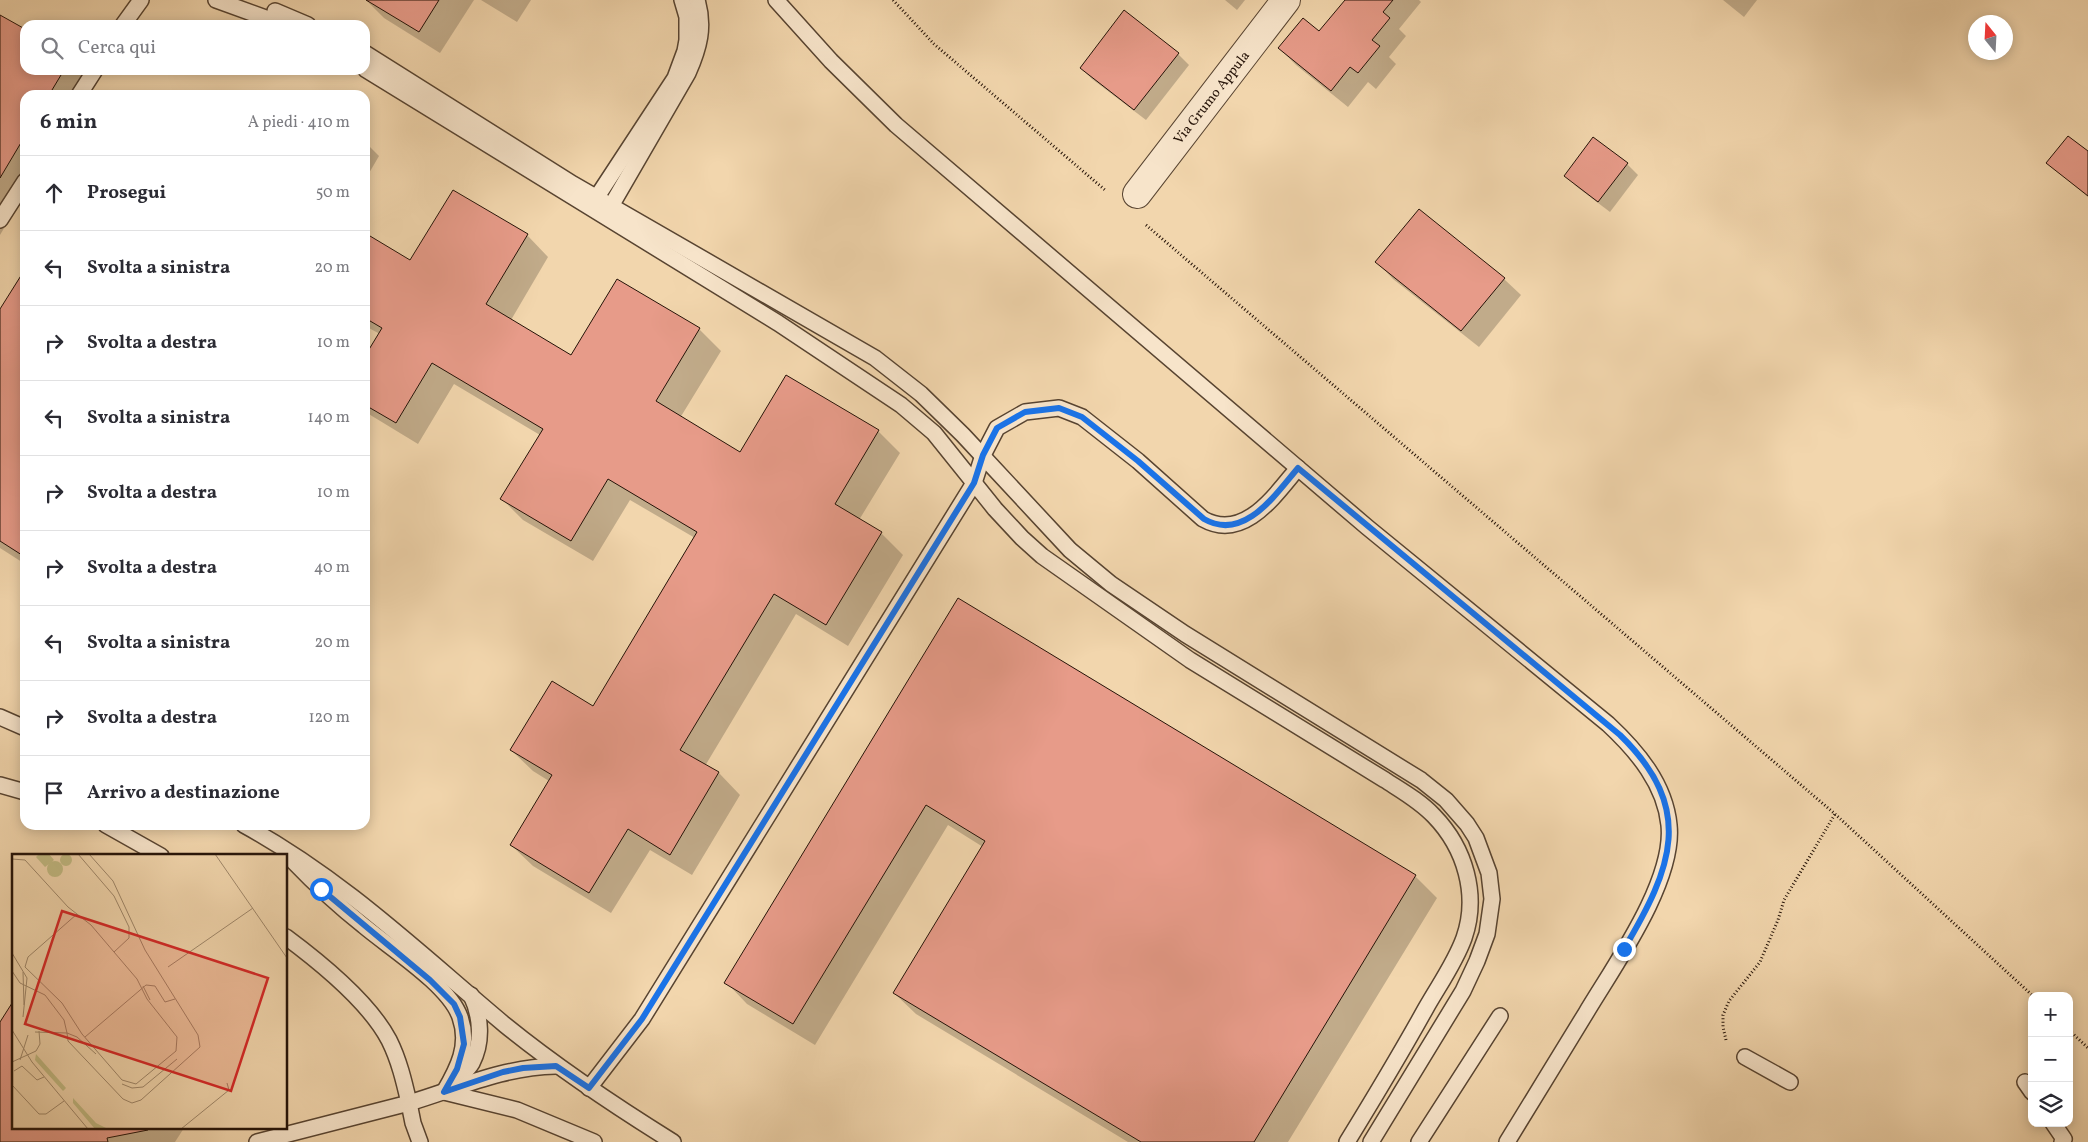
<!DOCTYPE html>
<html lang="it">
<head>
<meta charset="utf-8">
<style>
	body { margin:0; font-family:Vollkorn,serif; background:#f7f7f7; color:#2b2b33 }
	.controls { position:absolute; right:15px; bottom:15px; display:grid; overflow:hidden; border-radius:10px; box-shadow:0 2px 12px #0003 }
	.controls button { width:45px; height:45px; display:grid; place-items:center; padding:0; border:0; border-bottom:1px solid #e1e1e2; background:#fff; color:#2b2b33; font:25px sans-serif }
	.compass { position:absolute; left:1968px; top:15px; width:45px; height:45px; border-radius:50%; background:#fff; box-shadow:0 2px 12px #0003; rotate:342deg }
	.stop { position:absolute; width:15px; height:15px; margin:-11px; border:4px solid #1a73e8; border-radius:50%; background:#fff }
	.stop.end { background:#1a73e8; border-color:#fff; box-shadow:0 1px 5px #0008 }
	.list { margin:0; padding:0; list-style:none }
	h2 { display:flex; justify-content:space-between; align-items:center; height:65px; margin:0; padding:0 20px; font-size:21px }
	h2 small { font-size:16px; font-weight:400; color:#7c7c81 }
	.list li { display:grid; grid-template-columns:32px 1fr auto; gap:15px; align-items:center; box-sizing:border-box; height:75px; padding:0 20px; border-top:1px solid #e1e1e2 }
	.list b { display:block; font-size:19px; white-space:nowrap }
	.list em { font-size:16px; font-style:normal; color:#7c7c81 }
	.icon { flex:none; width:28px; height:28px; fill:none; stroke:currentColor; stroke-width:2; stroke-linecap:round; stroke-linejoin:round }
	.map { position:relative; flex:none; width:2088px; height:1142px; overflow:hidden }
	.search { position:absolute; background:#fff; box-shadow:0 2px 12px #0003; left:20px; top:20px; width:350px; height:55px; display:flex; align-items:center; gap:12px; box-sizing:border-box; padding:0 18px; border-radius:15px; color:#7c7c81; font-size:19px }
	.panel { position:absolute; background:#fff; box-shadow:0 2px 12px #0003; left:20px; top:90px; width:350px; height:740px; border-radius:15px }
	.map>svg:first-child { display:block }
</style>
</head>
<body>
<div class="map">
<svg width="2088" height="1142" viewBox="0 0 2088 1142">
	<rect width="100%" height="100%" fill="#f2d6ad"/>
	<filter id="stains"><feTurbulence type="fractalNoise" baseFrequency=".004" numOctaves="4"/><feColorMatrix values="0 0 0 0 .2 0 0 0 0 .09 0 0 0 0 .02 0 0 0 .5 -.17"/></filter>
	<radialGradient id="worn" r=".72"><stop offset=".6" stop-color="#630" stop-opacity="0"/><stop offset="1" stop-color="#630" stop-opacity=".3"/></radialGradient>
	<!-- shadow -->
	<g fill="#0003">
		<polygon points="366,0 474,0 440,53 384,18"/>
		<polygon points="481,0 531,0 517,22"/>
		<polygon points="1225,0 1245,0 1237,10"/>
		<polygon points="1346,0 1419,0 1421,2 1399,29 1406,36 1389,57 1396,64 1376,89 1368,82 1348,107 1296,65 1279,48 1319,33"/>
		<polygon points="1723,0 1757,0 1744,17"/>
		<polygon points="0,16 25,31 25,70 83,70 92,79 83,95 25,95 25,193 0,235"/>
		<polygon points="1178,54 1189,65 1146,120 1092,79 1081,68"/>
		<polygon points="365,142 379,156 365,180"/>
		<polygon points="2088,153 2088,197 2048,163"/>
		<polygon points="1627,164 1638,175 1610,212 1577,187 1566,176"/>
		<polygon points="365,235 411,262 527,235 548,257 511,320 572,357 699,329 721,351 680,418 741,454 878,431 900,453 859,520 881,533 903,555 848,646 796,614 705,766 719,773 740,795 692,875 650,850 611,913 533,866 511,845 549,781 533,771 511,750 594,707 695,538 630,500 593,561 523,520 502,499 540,435 454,384 418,444 367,413 365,412 365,359 380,334 365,326"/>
		<polygon points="1377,262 1504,279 1521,295 1479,347 1393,279"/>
		<polygon points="25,277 25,564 0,548 0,311"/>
		<polygon points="958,600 1415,876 1437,898 1288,1142 1128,1142 916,1014 894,993 983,847 948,825 815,1045 747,1004 726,982"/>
		<polygon points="0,1025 14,1128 184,1128 175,1142 0,1142"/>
	</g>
	<!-- building -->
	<g fill="#e79b89" stroke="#251308">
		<polygon points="366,0 439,0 419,32"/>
		<polygon points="1345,0 1393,0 1383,12 1390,18 1372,40 1380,46 1358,73 1350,67 1331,91 1278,48 1303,18 1319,31"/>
		<polygon points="1124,10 1179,53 1134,110 1080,68"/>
		<polygon points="0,15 25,29 25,70 64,70 49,95 25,95 25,136 0,178"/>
		<polygon points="2068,136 2088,151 2088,196 2046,163"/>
		<polygon points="1593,137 1628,163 1598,202 1564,176"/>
		<polygon points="453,190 528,234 486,304 571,355 617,279 700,328 656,401 740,452 786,375 879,430 835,504 882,532 826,625 774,594 680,750 719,772 670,855 628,829 589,893 510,845 552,775 510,750 552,681 593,706 697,532 608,479 571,541 500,499 543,429 432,363 396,423 365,405 365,356 382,328 365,318 365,233 410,260"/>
		<polygon points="1419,209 1505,278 1461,331 1375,262"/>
		<polygon points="22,274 25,275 25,557 0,541 0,309"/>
		<polygon points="958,598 1416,875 1254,1142 1141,1142 893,993 985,841 926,805 793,1024 724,983"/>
		<polygon points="14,1000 14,1128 149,1128 148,1130 107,1138 108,1142 0,1142 0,1022"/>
	</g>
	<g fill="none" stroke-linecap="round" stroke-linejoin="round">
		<defs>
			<g id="lane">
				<polyline points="216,0 285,25"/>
				<path d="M776,0L831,61L896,125L1367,527L1608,724C1637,751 1665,784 1669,825C1675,881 1614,966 1586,1013C1560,1056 1533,1099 1507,1142"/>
				<polyline points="275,11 308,25"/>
				<polyline points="123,25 141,0"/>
				<polyline points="365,53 573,184 875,358 921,394 963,435 1070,550 1111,584 1185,634 1421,780 1446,800 1467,824 1476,838 1489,873 1492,899 1487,934 1477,961 1463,991 1371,1142"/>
				<path d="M365,69L778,323L901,405L934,433L995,509L1022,538L1042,556L1190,660L1385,780C1402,791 1420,801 1434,816C1465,848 1479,895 1464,938C1455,963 1439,985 1426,1008C1401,1053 1374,1098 1347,1142"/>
				<polyline points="79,95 95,70"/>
				<polyline points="591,206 675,78 685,51 687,40 687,17 682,0"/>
				<path d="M607,213L688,73C699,48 705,27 697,0"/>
				<polyline points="0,220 25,181"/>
				<polyline points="0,717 25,728"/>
				<polyline points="0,785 25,792"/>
				<polyline points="106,825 161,856"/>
				<path d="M244,825C344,880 419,953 505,1025C558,1068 615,1106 673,1142"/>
				<path d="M294,862C316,885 339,906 364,926C390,948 449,985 460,1017C470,1045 458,1068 444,1092"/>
				<path d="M286,937C321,963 369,1002 389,1040C399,1060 404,1081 409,1103C459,1088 503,1067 556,1066"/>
				<polyline points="1745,1057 1790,1082"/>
				<path d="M456,1080C461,1075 468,1070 472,1063C483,1042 481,1016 471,995"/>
				<polyline points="2025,1082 2032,1092"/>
				<path d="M589,1088L642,1019L974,483L983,455L997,428L1025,412L1059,408L1082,417L1138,461L1203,519C1244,542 1275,495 1298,468"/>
				<polyline points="444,1092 517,1110 594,1142"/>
				<polyline points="2053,1123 2064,1139 2062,1142"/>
				<polyline points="257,1142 409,1103 413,1123 420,1142"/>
				<polyline points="1419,1142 1500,1016"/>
			</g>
			<polyline id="street" points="1137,194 1286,0"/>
		</defs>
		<!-- lane casing -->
		<use href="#lane" stroke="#584431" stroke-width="18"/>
		<!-- street casing -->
		<use href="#street" stroke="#584431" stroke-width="30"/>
		<!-- path -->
		<g stroke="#251308" stroke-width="3" stroke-dasharray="1 2.5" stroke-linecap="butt">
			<polyline points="893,0 934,44 1105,190"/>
			<polyline points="1146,225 1835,814 2033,996"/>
			<polyline points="2069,1030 2088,1048"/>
			<polyline points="1726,1040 1723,1027 1723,1015 1729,1001 1760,962 1778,920 1784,900 1835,814"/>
		</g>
		<!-- lane -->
		<use href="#lane" stroke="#f7e4ca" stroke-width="15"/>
		<!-- street -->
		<use href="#street" stroke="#f7e4ca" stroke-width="28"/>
	</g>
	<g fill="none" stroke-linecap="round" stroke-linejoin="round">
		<!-- route -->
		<path stroke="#1a73e8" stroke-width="6" d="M321,889L430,980L454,1004L460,1017L464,1044L457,1069L444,1092L503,1072L523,1068L556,1066L589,1088L642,1019L974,483L983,455L997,428L1025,412L1059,408L1082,417L1138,461L1204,519C1244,542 1275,495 1298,468L1620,735C1696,809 1672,868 1624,949"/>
	</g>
	<g text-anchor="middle" stroke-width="4" stroke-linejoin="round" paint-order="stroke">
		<!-- street labels -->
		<g font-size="14" fill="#251308" stroke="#f7e4ca">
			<text transform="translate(1211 97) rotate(-52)" y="5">Via Grumo Appula</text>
		</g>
	</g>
	<!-- overview -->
	<g transform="translate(12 854)">
		<rect width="275" height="275" fill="#f2d6ad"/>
		<path d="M48 6a6 6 0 1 1 12 0a6 6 0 1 1-12 0ZM27,0H37L42,6L33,13L24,3ZM35 15a8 8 0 1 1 16 0a8 8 0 1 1-16 0ZM24,200L54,234L51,237L23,206ZM61,244L84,269L96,275H83L61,249Z" fill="#c3bc84"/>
		<path fill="none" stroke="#a0886b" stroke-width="1" d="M66,0L102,42L117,73V84L102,98M203,0L275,104M0,5L13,6L56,53L79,71L125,125L135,145L165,183L164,197L124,230L110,226L70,180L50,149L13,113L16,103L65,60M0,99L15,124L11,163M156,113L241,54M0,117L8,129L33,141L52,166L55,179L65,183L84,200M11,118L12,151M131,132L138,146M0,176L20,208L76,275M23,178L55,179L56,187L111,245L120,249L129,246L188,193L186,181L133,96L101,27L77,0M73,183L134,131L143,132L153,148L163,145M8,206L16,181M0,208L24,197L28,190L27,177M2,217L10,212L25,226L32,223M110,230L120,234L131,233L165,205M0,231L27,260H34L52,247M169,275L217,236L215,229"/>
		<path fill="#d62828" fill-opacity="0.15" stroke="#d62828" stroke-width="2.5" d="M50,57L256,124L219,237L13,170Z"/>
		<rect width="275" height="275" fill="none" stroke="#251308" stroke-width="2.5"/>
	</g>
	<rect width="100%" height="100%" filter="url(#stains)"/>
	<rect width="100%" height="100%" fill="url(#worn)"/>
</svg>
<div class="controls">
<button>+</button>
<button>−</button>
<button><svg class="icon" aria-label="layers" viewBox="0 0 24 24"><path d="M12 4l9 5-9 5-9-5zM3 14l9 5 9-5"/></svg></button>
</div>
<svg class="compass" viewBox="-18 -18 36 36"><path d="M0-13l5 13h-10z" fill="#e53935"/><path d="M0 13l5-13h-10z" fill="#7c7c81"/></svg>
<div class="stop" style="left:321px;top:889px"></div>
<div class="stop end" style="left:1624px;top:949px"></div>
<div class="search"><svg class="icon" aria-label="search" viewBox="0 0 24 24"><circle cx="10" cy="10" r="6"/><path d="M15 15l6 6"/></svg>Cerca qui</div>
<section class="panel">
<h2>6 min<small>A piedi · 410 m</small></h2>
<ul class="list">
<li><svg class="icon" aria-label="ahead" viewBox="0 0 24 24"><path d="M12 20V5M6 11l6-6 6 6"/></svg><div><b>Prosegui</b></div><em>50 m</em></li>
<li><svg class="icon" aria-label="left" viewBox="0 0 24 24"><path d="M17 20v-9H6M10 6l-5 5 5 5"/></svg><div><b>Svolta a sinistra</b></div><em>20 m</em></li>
<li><svg class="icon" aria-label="right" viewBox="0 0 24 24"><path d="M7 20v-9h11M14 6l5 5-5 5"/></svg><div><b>Svolta a destra</b></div><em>10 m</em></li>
<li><svg class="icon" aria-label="left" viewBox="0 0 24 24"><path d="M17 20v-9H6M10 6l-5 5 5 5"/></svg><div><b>Svolta a sinistra</b></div><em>140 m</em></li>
<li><svg class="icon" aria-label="right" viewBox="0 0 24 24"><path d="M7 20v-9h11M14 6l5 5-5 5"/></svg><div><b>Svolta a destra</b></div><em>10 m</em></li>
<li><svg class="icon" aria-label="right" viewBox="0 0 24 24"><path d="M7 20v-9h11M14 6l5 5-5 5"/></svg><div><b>Svolta a destra</b></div><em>40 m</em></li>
<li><svg class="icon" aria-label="left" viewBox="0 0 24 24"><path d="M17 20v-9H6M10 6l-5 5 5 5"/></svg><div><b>Svolta a sinistra</b></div><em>20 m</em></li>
<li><svg class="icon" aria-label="right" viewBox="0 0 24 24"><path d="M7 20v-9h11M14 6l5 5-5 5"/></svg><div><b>Svolta a destra</b></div><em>120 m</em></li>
<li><svg class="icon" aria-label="arrive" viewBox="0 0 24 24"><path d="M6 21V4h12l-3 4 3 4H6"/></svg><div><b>Arrivo a destinazione</b></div></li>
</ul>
</section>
</div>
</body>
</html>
